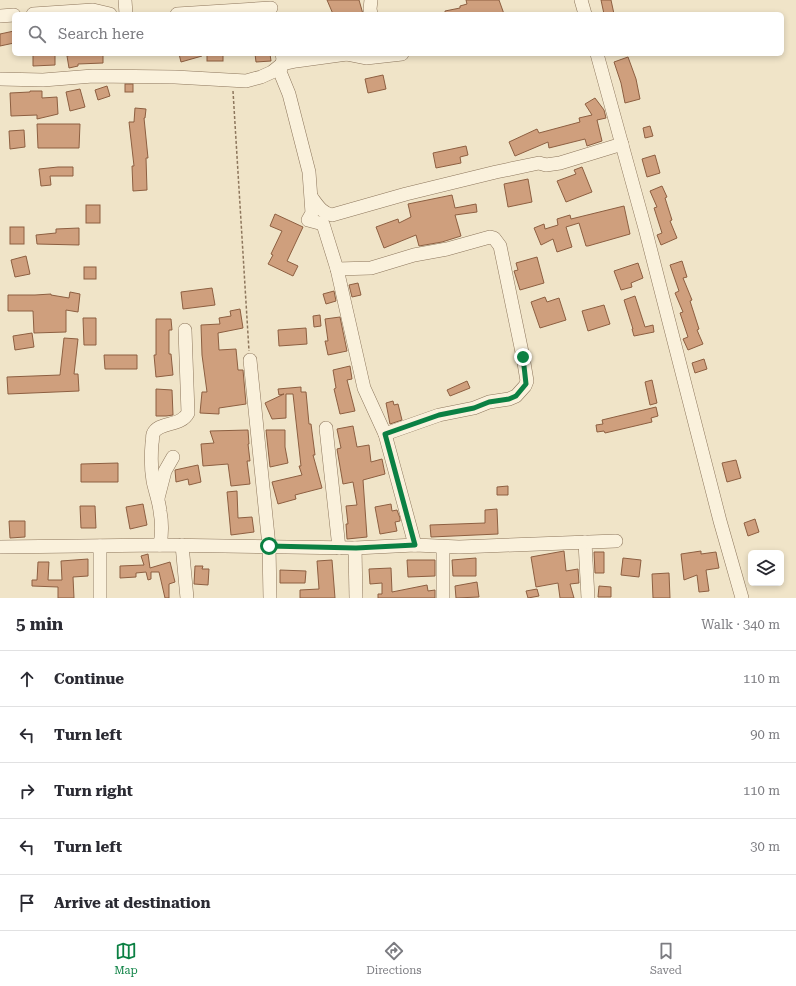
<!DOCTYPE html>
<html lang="en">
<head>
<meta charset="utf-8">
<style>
	body { margin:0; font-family:"Roboto Serif",serif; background:#f2f2f3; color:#2b2b33 }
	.controls { position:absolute; right:12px; bottom:12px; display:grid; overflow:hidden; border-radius:6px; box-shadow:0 2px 6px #0003 }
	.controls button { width:36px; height:36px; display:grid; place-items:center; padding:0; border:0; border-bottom:1px solid #e1e1e2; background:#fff; color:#2b2b33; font:20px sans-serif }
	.stop { position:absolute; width:12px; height:12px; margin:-9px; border:3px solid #0b8043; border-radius:50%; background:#fff }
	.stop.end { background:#0b8043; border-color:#fff; box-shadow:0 1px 4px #0008 }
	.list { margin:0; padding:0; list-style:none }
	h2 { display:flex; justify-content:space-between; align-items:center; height:52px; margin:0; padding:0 16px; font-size:17px }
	h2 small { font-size:13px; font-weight:400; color:#7c7c81 }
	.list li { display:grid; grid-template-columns:26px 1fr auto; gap:12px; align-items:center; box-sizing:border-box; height:56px; padding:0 16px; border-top:1px solid #e1e1e2 }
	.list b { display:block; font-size:15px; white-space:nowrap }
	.list em { font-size:13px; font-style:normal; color:#7c7c81 }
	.icon { flex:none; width:22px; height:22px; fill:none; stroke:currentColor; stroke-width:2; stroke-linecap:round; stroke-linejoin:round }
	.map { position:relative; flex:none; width:796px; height:598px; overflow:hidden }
	.search { position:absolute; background:#fff; box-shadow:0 2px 6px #0003; left:12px; right:12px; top:12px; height:44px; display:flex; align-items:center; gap:10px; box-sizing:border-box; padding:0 14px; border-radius:6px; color:#7c7c81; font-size:15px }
	.sheet { height:332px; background:#fff }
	nav { display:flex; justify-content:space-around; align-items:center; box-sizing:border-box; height:56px; border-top:1px solid #e1e1e2; background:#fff; font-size:11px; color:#7c7c81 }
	nav a { display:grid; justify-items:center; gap:2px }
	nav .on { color:#0b8043 }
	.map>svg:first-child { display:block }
</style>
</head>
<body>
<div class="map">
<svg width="796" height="598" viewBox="0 0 796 598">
	<rect width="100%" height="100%" fill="#f0e4c8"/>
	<!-- building -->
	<g fill="#cf9f7d" stroke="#8d5f41">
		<polygon points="327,0 359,0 363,14 333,14"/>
		<polygon points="466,0 499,0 504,14 445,14 445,11 460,8 460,6 467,4"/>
		<polygon points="601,0 611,0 614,14 604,14"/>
		<polygon points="14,31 14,43 0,46 0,34"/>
		<polygon points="33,54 55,54 55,65 33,66"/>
		<polygon points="77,54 103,54 103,63 78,64 78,66 69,68 67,56"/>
		<polygon points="179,54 202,54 202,56 181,62"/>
		<rect x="207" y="54" width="16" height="7"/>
		<polygon points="255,54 270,54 271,61 256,62"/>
		<polygon points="628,57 636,79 640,99 625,103 621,83 614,62"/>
		<polygon points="383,75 386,89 368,93 365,79"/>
		<rect x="125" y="84" width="8" height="8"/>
		<polygon points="107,86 110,96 98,100 95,90"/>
		<polygon points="80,89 85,107 70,111 66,92"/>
		<polygon points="30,91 42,91 42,98 57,97 58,114 37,119 37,115 11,116 10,93 30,92"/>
		<polygon points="595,98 604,110 606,118 597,120 602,141 587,146 585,139 549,148 548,142 515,156 509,142 537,129 539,133 580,122 579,118 592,115 585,104"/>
		<polygon points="135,108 146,109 145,118 144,118 148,158 146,158 147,190 133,191 132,166 134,166 129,122 134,122"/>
		<polygon points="37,124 80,124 79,148 38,148"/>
		<polygon points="650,126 653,136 645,138 643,128"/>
		<polygon points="24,130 25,147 10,149 9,131"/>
		<polygon points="466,146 468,155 460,157 461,163 436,168 433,153"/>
		<polygon points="655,155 660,173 647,177 642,159"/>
		<polygon points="58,167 73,167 73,176 50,176 51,185 41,186 39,169"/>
		<polygon points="582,167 592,192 566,202 557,181 576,174 574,170"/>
		<polygon points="528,179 532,202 508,207 504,184"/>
		<polygon points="662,186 667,197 665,198 672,220 670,221 677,238 661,245 657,235 662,233 654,208 657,207 650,191"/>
		<polygon points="452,195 455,208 476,204 477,212 455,215 461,236 442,242 419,246 416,235 384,248 376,227 398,219 399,223 411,217 408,204"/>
		<rect x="86" y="205" width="14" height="18"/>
		<polygon points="624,206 630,234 588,246 586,246 579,223 566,227 572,247 557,252 553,239 541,245 534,228 544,224 545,229 558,225 557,219 570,215 571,219"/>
		<polygon points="275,214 303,227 287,261 298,266 293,276 268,264 273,255 271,254 282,231 270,226"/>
		<rect x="10" y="227" width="14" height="17"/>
		<polygon points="79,228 79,245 37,244 36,235 56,233 56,229"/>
		<polygon points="26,256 30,274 15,277 11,260"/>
		<polygon points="537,257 544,283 520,290 514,271 518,270 516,263"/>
		<polygon points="682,261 687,277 683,278 692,300 690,301 699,329 697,330 703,344 688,350 683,339 688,337 680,313 683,312 675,293 679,291 670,265"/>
		<polygon points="638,263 643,278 631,283 632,287 621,290 614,271"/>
		<rect x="84" y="267" width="12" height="12"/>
		<polygon points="358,283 361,295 352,297 349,285"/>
		<polygon points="212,288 215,305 183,309 181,292"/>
		<polygon points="334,291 336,301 326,304 323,294"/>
		<polygon points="70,292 80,294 78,312 66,310 66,332 34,333 33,311 8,311 8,295 35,295 51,294 51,295 69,298"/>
		<polygon points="635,296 645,327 653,325 654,332 634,336 632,329 633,329 624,300"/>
		<polygon points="545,297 547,302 559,298 566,320 540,328 531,302"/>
		<polygon points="604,305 610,324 588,331 582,311"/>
		<polygon points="240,309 243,328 218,333 219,350 236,349 238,370 243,370 246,404 219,408 219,414 200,413 202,392 207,392 202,355 201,325 220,324 219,318 231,316 230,311"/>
		<polygon points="320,315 321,326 314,327 313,316"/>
		<polygon points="340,317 347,351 328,355 325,341 328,341 325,319"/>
		<polygon points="83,318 96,318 96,345 84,345"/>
		<polygon points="156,319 171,319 172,330 169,330 169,354 171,354 173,375 156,377 154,355 156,355"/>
		<polygon points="306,328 307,344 279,346 278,330"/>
		<polygon points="32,333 34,347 15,350 13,336"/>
		<polygon points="64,338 78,339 74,374 78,374 79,391 8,394 7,377 60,375"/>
		<polygon points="104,355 137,355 137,369 105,369"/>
		<polygon points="704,359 707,369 695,373 692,363"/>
		<polygon points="350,366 352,379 347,380 355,411 340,414 334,389 336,388 333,370"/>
		<polygon points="652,380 657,403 650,405 645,382"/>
		<polygon points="467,381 470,388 450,396 447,390"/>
		<polygon points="301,387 301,392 306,392 309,424 311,424 315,455 313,455 322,488 295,495 296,499 278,504 272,482 302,475 299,466 301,466 293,394 286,394 286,418 272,419 265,403 284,394 279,395 278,389"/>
		<polygon points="156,389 172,390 173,415 166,416 156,416"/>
		<polygon points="393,401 394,405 398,404 402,420 390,424 386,403"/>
		<polygon points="656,407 658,416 651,418 652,422 605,433 604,431 597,432 596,425 603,424 602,420"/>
		<polygon points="353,426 357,447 369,445 371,462 382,459 385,474 363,480 367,537 347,539 346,524 348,524 346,506 357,505 353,482 343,484 337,449 341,448 337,429"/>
		<polygon points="248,430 249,444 248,444 250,461 247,461 250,484 231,486 228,464 203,466 201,444 214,443 210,431"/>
		<polygon points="266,430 285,430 285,447 288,463 270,467"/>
		<polygon points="736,460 741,478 727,482 722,463"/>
		<polygon points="118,463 118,482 81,482 81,464"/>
		<polygon points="198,465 201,482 189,485 188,479 176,482 175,470"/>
		<polygon points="508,486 508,495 497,495 497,487"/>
		<polygon points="237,491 238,518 252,517 254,532 231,535 227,492"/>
		<polygon points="143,504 147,525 130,529 126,507"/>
		<polygon points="391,504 392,511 397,510 400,518 400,521 395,522 397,531 380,534 375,507"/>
		<polygon points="80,506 95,506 96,528 81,528"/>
		<polygon points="497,509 498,534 431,537 430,525 485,523 485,510"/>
		<polygon points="755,519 759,532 748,536 744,523"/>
		<polygon points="9,521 25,521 25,537 10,538"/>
		<polygon points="564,551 566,571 578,569 579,583 570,584 574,598 560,598 558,583 536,587 531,557"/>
		<polygon points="701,551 701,554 716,552 719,568 706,570 709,591 699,592 697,575 684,580 681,554"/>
		<polygon points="594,552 604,552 604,573 595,573"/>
		<polygon points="148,554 150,568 170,562 175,582 169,584 169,598 165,598 159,572 151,572 151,579 148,580 146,572 136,573 136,577 120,578 120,566 144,565 141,556"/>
		<polygon points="476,558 476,576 453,576 452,560"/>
		<polygon points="623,558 641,560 639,577 621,575"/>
		<polygon points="88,559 88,576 73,577 74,598 58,598 58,587 32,586 32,580 37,580 38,562 49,562 48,580 62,580 61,561"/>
		<polygon points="332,560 335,598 300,598 300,590 319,589 317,561"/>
		<polygon points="407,560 435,560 435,576 408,577"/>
		<polygon points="195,566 203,566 202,569 209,569 208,585 194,584"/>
		<polygon points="391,568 392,592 427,585 428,591 435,590 435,598 378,598 378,594 382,594 382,583 370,584 369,569"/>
		<polygon points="280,570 306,571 305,583 280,583"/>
		<polygon points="669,573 670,598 653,598 652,574"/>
		<polygon points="477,582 479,597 456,598 455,586"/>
		<polygon points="599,586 611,587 611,597 598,597"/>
		<polygon points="537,589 539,596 528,598 526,591"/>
	</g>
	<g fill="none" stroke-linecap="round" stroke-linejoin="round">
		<defs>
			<g id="minor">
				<polyline points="125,0 126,14"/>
				<polyline points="581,0 585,14"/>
				<polyline points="33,14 93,10 110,14"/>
				<polyline points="177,14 271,8"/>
				<polyline points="371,14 370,9 371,0"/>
				<polyline points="0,16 14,15"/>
				<polyline points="282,54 283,59 280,72 289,94 309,172 312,213 308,220 323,224 337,269 364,388 385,434 415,545"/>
				<polyline points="346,54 366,58 402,54"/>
				<polyline points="597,54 646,232 720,521 742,598"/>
				<polyline points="0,79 43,80 93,76 175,77 246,81 261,77 272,72 282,64 296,61 347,54"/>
				<path d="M312,198C318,206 322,213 332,215L406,194L496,172L539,163L546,165L560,163L622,144"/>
				<polyline points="337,269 371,268 414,255 447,249 490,237 494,238 500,246 523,357 527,381 525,386 516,396 509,399 489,402 474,408 439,415 385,434"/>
				<polyline points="250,360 269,546 270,598"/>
				<polyline points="326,428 339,548"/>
				<polyline points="158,498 165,471 173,457"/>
				<polyline points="585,542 588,598"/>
				<path d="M160,545C162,534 162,522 160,511C159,501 155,491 153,481C151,469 151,455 152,443C153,441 152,437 153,434C158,421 181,427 188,413L185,330"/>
				<polyline points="182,545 187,598"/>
				<polyline points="0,547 160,545 355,548 415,545 459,547 616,541"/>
				<polyline points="443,547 443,598"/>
				<polyline points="355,548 356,598"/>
				<polyline points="100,598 100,546"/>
			</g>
		</defs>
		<!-- minor casing -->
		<use href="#minor" stroke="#8d765c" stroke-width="14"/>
		<!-- path -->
		<polyline stroke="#8d765c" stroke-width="1.5" stroke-dasharray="3 2" stroke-linecap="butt" points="233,91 249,351"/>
		<!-- minor -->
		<use href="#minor" stroke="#faf1dc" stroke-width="13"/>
	</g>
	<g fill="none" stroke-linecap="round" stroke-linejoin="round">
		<!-- route -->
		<polyline stroke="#0b8043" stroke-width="5" points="269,546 356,548 415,545 385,434 439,415 474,408 489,402 509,399 516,396 526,384 523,357"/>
	</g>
</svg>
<div class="controls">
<button><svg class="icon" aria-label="layers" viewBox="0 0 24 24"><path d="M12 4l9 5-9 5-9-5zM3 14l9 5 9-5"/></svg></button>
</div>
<div class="stop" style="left:269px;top:546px"></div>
<div class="stop end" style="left:523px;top:357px"></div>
<div class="search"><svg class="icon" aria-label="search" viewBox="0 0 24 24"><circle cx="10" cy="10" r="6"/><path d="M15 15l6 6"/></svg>Search here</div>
</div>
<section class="sheet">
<h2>5 min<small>Walk · 340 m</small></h2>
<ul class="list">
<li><svg class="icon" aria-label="ahead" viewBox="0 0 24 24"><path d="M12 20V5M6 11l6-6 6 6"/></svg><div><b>Continue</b></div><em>110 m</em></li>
<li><svg class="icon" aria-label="left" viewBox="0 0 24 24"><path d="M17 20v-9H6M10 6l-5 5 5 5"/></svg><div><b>Turn left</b></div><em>90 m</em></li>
<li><svg class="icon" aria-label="right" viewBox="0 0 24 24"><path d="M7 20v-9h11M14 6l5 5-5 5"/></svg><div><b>Turn right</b></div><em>110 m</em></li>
<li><svg class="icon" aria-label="left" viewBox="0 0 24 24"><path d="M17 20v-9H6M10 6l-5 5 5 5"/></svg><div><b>Turn left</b></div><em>30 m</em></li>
<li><svg class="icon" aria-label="arrive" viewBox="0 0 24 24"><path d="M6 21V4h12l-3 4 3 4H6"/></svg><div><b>Arrive at destination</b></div></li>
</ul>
</section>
<nav>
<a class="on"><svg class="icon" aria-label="map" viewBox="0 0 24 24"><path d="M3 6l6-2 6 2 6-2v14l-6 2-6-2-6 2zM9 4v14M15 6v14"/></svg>Map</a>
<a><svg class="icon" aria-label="directions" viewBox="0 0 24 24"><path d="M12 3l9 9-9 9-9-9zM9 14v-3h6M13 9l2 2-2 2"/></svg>Directions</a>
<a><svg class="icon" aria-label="saved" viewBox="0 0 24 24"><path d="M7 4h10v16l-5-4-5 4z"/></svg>Saved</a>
</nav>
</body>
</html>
